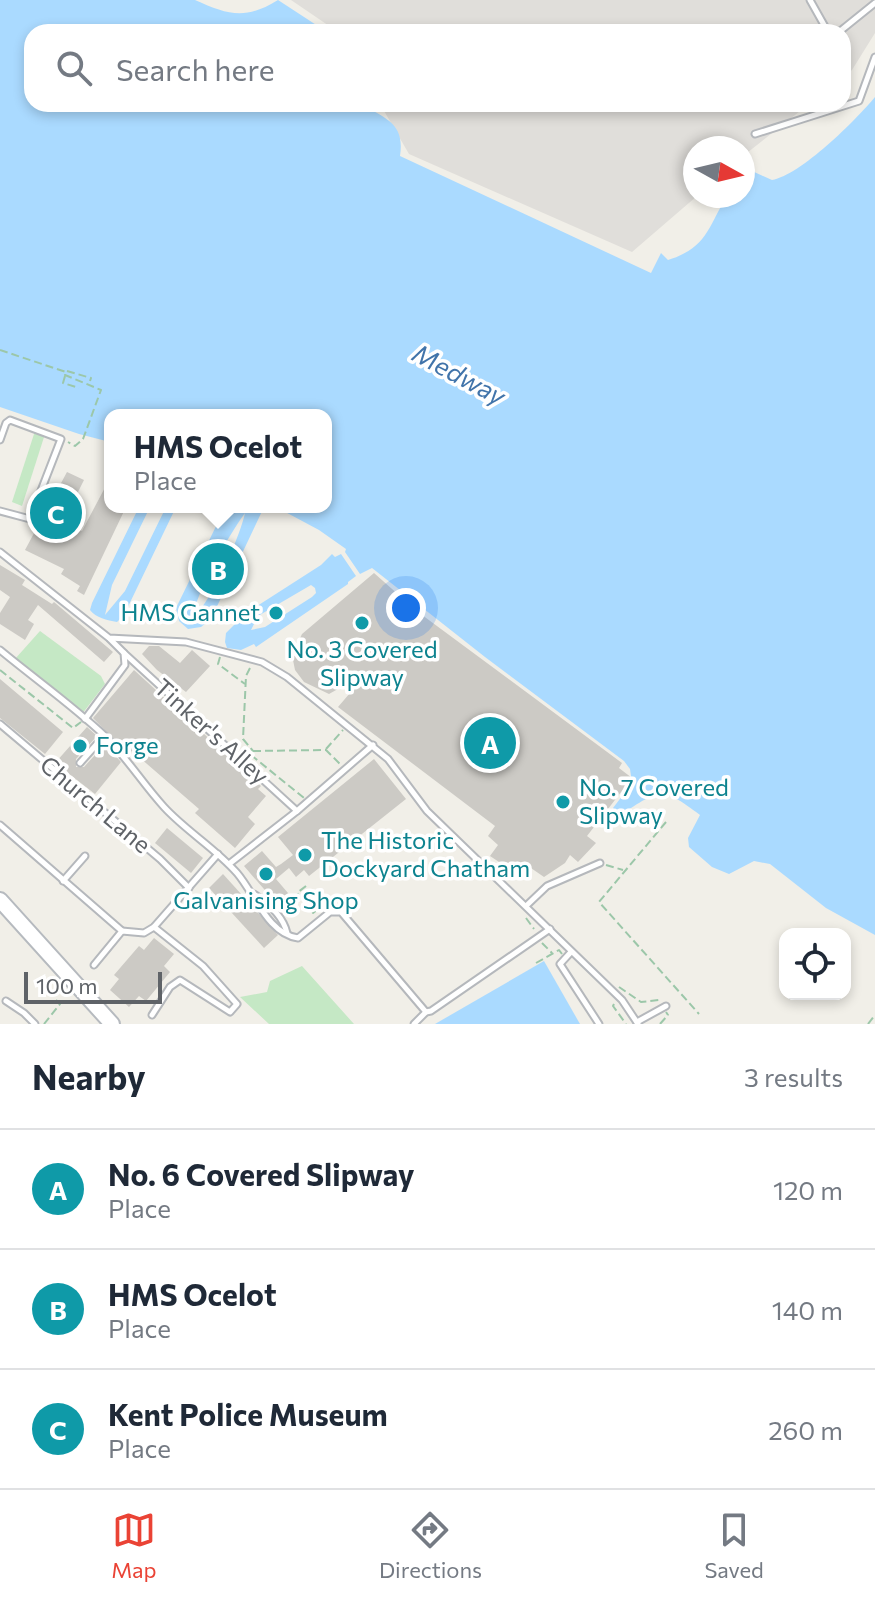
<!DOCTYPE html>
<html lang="en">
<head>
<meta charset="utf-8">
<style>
	body { margin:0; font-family:Commissioner,sans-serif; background:#f6f6f7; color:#1f2937 }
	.controls { position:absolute; right:24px; bottom:24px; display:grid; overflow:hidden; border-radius:16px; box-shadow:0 4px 12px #0003 }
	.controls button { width:72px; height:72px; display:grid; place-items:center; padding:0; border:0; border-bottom:2px solid #e0e1e3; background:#fff; color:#1f2937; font:40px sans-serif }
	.compass { position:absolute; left:683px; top:136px; width:72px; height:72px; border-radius:50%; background:#fff; box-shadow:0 4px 12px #0003; rotate:98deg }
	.scale { position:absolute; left:24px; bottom:20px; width:138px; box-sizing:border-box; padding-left:8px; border:4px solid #5f6368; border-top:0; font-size:22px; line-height:28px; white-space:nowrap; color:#5f6368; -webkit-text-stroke:6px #fff; paint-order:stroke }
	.you { position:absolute; left:406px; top:608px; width:28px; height:28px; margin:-20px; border:6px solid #fff; border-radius:50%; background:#1a73e8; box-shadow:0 0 0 12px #1a73e833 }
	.badge { display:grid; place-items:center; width:52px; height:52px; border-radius:50%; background:#ea4335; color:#fff; font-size:26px; font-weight:700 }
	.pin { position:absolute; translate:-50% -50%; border:4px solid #fff; box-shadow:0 2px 8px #0006 }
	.popup { position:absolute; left:104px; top:409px; width:228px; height:104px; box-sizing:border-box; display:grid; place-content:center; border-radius:16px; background:#fff; filter:drop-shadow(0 2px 6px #0005); font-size:26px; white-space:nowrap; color:#747a83 }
	.popup b { font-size:30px; color:#1f2937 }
	.popup::after { content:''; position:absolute; left:50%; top:100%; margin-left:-16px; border:16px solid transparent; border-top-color:#fff }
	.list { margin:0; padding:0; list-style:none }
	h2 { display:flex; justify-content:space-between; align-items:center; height:104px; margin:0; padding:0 32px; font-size:34px }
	h2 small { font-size:26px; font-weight:400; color:#747a83 }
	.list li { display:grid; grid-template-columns:52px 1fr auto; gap:24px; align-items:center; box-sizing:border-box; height:120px; padding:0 32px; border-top:2px solid #e0e1e3 }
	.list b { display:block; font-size:30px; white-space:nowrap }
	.list p { margin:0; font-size:26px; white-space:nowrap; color:#747a83 }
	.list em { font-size:26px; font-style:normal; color:#747a83 }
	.icon { flex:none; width:44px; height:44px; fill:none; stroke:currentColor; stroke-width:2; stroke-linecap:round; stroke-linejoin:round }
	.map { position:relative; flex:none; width:875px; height:1024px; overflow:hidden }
	.search { position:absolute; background:#fff; box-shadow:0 4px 12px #0003; left:24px; right:24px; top:24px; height:88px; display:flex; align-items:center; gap:20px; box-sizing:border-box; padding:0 28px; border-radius:24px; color:#747a83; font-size:30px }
	.sheet { height:464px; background:#fff }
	nav { display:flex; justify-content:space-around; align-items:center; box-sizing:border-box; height:112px; border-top:2px solid #e0e1e3; background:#fff; font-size:22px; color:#747a83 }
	nav a { display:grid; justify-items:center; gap:4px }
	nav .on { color:#ea4335 }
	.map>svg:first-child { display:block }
</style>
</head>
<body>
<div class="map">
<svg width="875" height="1024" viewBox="0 0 875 1024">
	<rect width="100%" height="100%" fill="#f1efe8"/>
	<!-- industrial -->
	<g fill="#e0deda">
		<polygon points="291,0 875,0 875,33 852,70 843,77 843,32 338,32"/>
		<polygon points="380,104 809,104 743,156 743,148 695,148 697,196 632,252 409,154"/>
	</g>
	<!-- green -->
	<g fill="#c5e8c5">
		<polygon points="35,431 45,434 22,506 12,502"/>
		<polygon points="40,631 101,676 105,684 82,714 15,659"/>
		<polygon points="302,966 354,1024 269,1024 240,997 267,992 270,981"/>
	</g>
	<!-- water -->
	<g fill="#aadaff" fill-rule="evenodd">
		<path d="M0,0H195C228,15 246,20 278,0L327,32H32V104H361C386,119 405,123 400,156L651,273L661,253L668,260C707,248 708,227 727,196H743V174L752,171L772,180C801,175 856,120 875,97V935L826,908L770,864L754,861L729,874L712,867L689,847L688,838L700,815C660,785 660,790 620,815L616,814L613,808L632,783L630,769L624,761L485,657L372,568L360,574L345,552L346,549L319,530L276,507H326V415H110V442L79,434L0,407Z"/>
		<path d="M139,507H150L112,585L105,615L125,591L166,507H176L124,615L117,622C107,620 96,618 90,610L92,603Z"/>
		<path d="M231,507H264L211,619L201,627L188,629L179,621L176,608L222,514L227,516ZM245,513C240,537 211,602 193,618C195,593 229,535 245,513Z"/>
		<path d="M332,554L335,557L341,554L356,576L348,582V584L256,647L254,644L241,650L227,648L225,642L226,633L236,623L237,619L321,565ZM311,585L315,588L316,593L312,597L265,627L251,630L258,616Z"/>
		<polygon points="544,961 580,1024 435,1024"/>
	</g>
	<!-- building -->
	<g fill="#cccac5">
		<polygon points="67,472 84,480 75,498 71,496 61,521 82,531 110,478 110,507 126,507 84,595 77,591 80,586 61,574 64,569 25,550"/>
		<polygon points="0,565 25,580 22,585 52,604 54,602 113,652 104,662 38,605 28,620 34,624 25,640 0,624 0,613 10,597 0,590"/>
		<polygon points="374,573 418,612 622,763 619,768 632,778 587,836 596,843 578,862 570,855 565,863 544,877 528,866 520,876 490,856 498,845 488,836 495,826 338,707 368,672 329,694 304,682 295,670 292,655 302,634"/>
		<polygon points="149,646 159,646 180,663 192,650 210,666 186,692 157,670 142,654"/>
		<polygon points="134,670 261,786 258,789 266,796 248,817 255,824 235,848 195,813 199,809 132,751 128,754 93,718"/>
		<polygon points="0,679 63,732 45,754 0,718"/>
		<polygon points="87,727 97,736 76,759 76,767 84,767 105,744 121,762 95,794 55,763"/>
		<polygon points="374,759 406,799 309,876 304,870 296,877 289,868 276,879 288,893 276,903 244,866 262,851 276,867 281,864 293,855 278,837"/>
		<polygon points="167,828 203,858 191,873 155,843"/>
		<polygon points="223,874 278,935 264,948 209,888"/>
		<polygon points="154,938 174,954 164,966 170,972 146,1001 139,996 129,1007 110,990 119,979 114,975 139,946 144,950"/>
	</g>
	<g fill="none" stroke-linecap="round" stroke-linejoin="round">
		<defs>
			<g id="lane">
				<polyline points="810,0 828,32"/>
				<polyline points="839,32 875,3"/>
				<polyline points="755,134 859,101 875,57"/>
				<polyline points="0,440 6,423 10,420 61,439 30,519 0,511"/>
				<polyline points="0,552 109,638 186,642 262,662 287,677 388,759 427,811 622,1000 638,1024"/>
				<path d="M0,650C35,679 72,705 105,736C127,758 143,784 164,807C186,831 215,848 237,873C255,894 268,934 298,938L330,912H341L426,1012"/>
				<polyline points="124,653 297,811"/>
				<polyline points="85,719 125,665 124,653 110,639"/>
				<polyline points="0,724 160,859 189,888"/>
				<polyline points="80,763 104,736"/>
				<polyline points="0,825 122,931"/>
				<polyline points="229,864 297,811 373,745"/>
				<polyline points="63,881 85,856"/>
				<path d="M254,894C268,903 283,916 287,933"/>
				<polyline points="526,906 547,886 600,863"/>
				<polyline points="571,952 560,964 599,1024"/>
				<polyline points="94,965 122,931 144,933 154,927 218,854"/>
				<polyline points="6,1001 24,1013 35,1024"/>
				<polyline points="152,1015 170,987 180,980 230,1012 237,1004 203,966 154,927"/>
				<polyline points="637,1022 666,1006"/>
				<polyline points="414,1024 426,1012 431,1011 550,929"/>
			</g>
			<polyline id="secondary" points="0,900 112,1024"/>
		</defs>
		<!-- lane casing -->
		<use href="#lane" stroke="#b5b8bc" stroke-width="9"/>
		<!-- secondary casing -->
		<use href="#secondary" stroke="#b6babf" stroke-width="18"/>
		<!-- path -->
		<g stroke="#9cc7a9" stroke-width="2" stroke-dasharray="8 4" stroke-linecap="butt">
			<polyline points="0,350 66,372 65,375 101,390 83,439 75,446 68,442"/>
			<polyline points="67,371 91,378 90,381"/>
			<polyline points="65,376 63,383 79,388"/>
			<polyline points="220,657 218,664 245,684"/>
			<polyline points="250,668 246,676 243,739 253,751 250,756"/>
			<polyline points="0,670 73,728 81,722"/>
			<polyline points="326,749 343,730"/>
			<polyline points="253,751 326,750 341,765"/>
			<polyline points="251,755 304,798"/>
			<polyline points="666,822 599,902 699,1014"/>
			<polyline points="606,865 623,870"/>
			<polyline points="306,886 297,893 313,913 335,896"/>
			<polyline points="282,909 298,895"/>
			<polyline points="526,918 534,929"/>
			<polyline points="542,943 552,953"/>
			<polyline points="536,963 559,950 562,954"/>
			<polyline points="619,987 641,1002 659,1000"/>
			<polyline points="614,1004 613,1006 626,1024"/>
			<polyline points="44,1024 60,1004 56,1000"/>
			<polyline points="660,1024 668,1015 666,1012"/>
			<polyline points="868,1024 875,1015"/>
		</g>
		<!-- lane -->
		<use href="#lane" stroke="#fff" stroke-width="5"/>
		<!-- secondary -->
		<use href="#secondary" stroke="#fff" stroke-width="14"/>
		<!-- path-bridge -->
		<polyline stroke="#9cc7a9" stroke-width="2" stroke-dasharray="8 4" stroke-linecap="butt" points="241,764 245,760"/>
	</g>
	<!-- markers -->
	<g fill="#0f9aa8" stroke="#fff" stroke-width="3">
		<circle cx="276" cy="613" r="8"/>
		<circle cx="362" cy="623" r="8"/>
		<circle cx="80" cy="746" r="8"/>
		<circle cx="563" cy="802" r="8"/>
		<circle cx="305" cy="855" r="8"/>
		<circle cx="266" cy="874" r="8"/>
	</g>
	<g text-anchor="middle" stroke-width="7" stroke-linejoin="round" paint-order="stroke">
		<!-- culture labels -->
		<g font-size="24" fill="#0d838f" stroke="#fff" text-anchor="start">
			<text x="260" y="621" text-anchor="end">HMS Gannet</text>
			<text x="362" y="658" text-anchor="middle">No. 3 Covered<tspan x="362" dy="28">Slipway</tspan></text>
			<text x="96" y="754">Forge</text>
			<text x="579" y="796">No. 7 Covered<tspan x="579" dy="28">Slipway</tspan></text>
			<text x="321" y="849">The Historic<tspan x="321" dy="28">Dockyard Chatham</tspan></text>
			<text x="266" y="909" text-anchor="middle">Galvanising Shop</text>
		</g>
		<!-- street labels -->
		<g font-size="24" fill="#5f6368" stroke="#fff">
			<text transform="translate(211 732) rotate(42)" y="8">Tinker's Alley</text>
			<text transform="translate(95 805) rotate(40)" y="8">Church Lane</text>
		</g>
		<!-- water labels -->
		<g font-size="26" font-style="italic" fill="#4174aa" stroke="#fff">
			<text transform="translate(459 375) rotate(28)" y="9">Medway</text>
		</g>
	</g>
</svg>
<div class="controls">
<button><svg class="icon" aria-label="locate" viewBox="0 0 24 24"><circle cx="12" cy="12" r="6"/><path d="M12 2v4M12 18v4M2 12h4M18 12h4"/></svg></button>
</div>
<svg class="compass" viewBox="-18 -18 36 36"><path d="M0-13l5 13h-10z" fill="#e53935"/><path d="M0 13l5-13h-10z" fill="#747a83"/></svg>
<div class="scale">100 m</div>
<div class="you"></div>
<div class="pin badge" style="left:490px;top:743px;background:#0f9aa8">A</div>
<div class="pin badge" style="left:218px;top:569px;background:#0f9aa8">B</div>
<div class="popup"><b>HMS Ocelot</b>Place</div>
<div class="pin badge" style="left:56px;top:513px;background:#0f9aa8">C</div>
<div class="search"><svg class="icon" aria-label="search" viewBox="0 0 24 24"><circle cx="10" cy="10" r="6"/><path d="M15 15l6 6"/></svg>Search here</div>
</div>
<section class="sheet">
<h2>Nearby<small>3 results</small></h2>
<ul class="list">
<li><span class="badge" style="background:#0f9aa8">A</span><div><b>No. 6 Covered Slipway</b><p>Place</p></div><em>120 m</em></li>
<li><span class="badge" style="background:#0f9aa8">B</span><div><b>HMS Ocelot</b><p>Place</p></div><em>140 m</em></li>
<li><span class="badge" style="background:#0f9aa8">C</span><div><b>Kent Police Museum</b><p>Place</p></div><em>260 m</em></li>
</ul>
</section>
<nav>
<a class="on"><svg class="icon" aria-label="map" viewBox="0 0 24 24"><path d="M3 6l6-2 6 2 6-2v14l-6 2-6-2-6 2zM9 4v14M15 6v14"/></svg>Map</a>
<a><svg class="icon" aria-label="directions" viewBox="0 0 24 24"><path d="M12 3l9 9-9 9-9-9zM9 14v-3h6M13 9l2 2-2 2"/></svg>Directions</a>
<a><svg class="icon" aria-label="saved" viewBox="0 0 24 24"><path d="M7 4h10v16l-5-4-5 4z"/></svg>Saved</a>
</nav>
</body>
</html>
